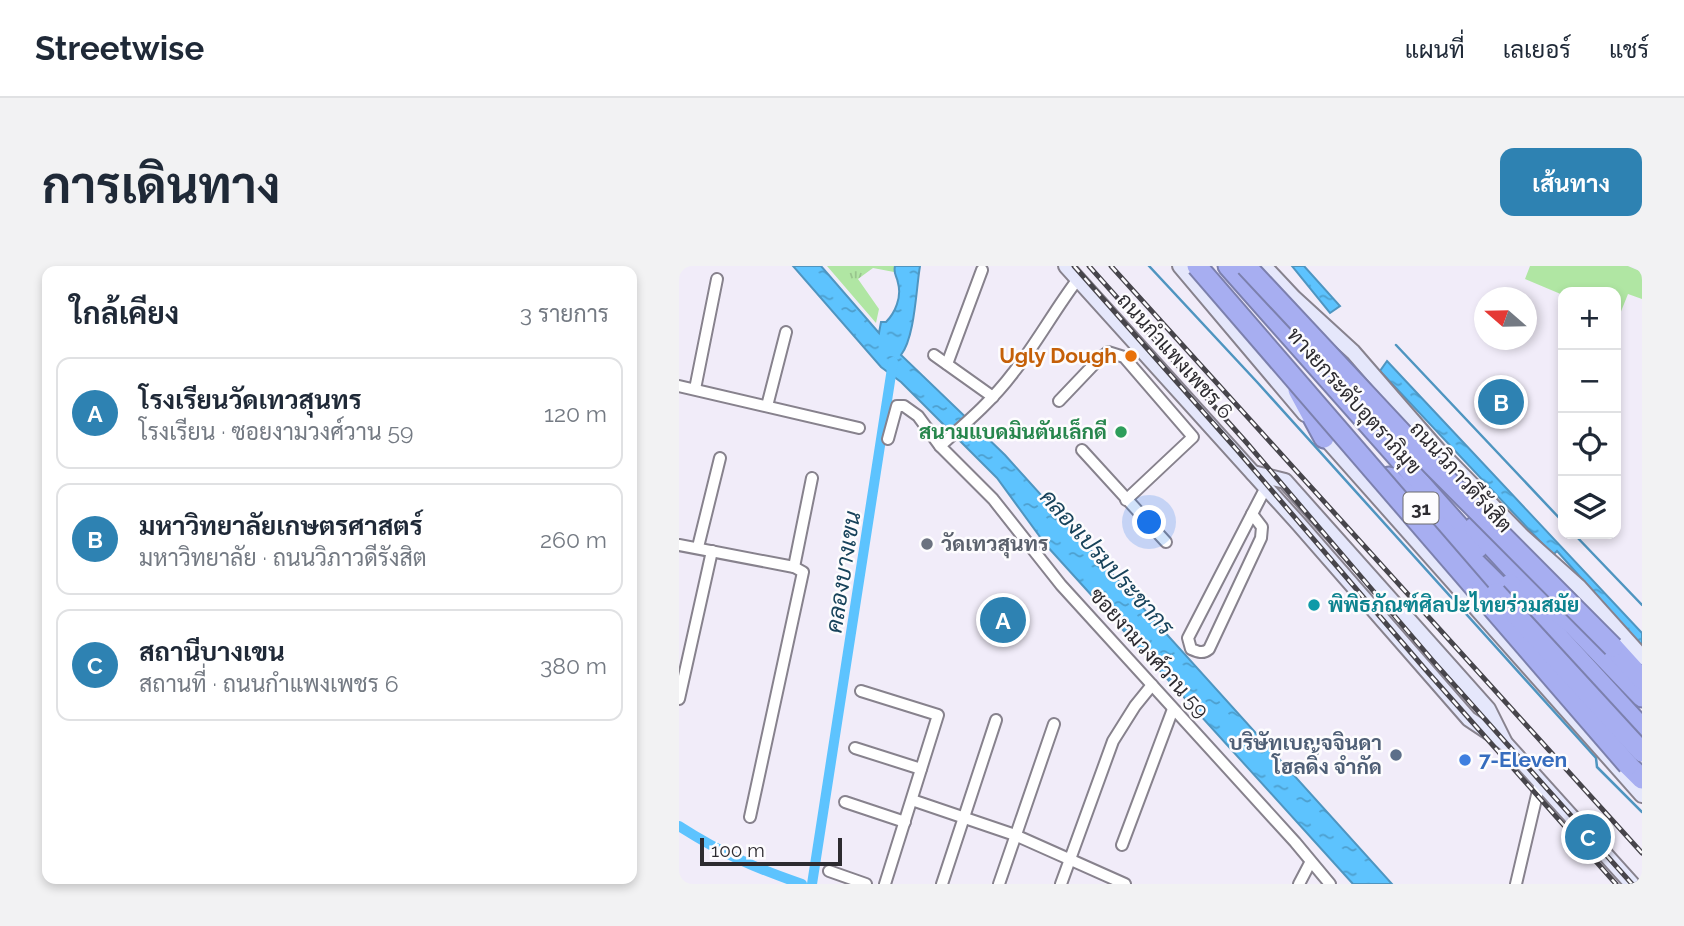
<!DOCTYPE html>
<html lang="th">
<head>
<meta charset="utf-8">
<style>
	body { margin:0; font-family:Raleway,Sarabun,sans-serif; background:#f2f2f3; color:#1f2937 }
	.controls { position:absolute; right:21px; top:21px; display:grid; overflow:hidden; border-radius:14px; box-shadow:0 4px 10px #0003 }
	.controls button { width:63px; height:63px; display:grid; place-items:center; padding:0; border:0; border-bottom:2px solid #e0e1e3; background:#fff; color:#1f2937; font:35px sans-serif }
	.compass { position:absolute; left:795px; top:21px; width:63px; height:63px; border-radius:50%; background:#fff; box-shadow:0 4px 10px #0003; rotate:290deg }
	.scale { position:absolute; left:21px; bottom:18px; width:142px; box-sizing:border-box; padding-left:7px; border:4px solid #2d2b30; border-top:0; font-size:19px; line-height:24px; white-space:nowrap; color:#2d2b30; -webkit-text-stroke:5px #fdfcfe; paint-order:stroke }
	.you { position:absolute; left:471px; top:257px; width:24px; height:24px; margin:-18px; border:5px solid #fff; border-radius:50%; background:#1a73e8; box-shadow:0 0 0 10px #1a73e833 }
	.badge { display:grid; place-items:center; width:46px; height:46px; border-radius:50%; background:#2e82b2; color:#fff; font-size:23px; font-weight:700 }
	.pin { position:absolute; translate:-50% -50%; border:4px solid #fff; box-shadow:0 2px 7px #0006 }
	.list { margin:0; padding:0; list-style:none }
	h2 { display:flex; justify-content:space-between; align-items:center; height:91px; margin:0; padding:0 28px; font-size:30px }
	h2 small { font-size:23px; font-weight:400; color:#747a83 }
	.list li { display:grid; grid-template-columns:46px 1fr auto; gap:21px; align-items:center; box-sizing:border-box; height:112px; margin:0 14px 14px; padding:0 14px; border:2px solid #e0e1e3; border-radius:14px }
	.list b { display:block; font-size:26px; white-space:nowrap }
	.list p { margin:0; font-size:23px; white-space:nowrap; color:#747a83 }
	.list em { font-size:23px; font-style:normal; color:#747a83 }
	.icon { flex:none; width:38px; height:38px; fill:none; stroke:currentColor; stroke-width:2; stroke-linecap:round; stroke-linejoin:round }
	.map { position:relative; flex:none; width:963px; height:618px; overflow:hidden; border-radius:14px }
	header { display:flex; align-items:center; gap:42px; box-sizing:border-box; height:98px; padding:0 35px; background:#fff; border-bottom:2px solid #e0e1e3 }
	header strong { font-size:33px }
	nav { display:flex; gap:38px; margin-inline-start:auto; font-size:24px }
	.intro { display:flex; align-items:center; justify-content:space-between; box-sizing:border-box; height:168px; padding:0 42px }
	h1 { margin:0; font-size:49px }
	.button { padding:18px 32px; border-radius:14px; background:#2e82b2; color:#fff; font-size:24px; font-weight:700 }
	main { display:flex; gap:42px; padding:0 42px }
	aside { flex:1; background:#fff; border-radius:14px; box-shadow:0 4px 10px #0003 }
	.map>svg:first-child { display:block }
</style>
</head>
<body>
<header>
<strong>Streetwise</strong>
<nav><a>แผนที่</a><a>เลเยอร์</a><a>แชร์</a></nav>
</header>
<div class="intro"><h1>การเดินทาง</h1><a class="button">เส้นทาง</a></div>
<main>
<aside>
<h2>ใกล้เคียง<small>3 รายการ</small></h2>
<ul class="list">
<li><span class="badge">A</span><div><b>โรงเรียนวัดเทวสุนทร</b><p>โรงเรียน · ซอยงามวงศ์วาน 59</p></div><em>120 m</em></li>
<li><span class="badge">B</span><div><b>มหาวิทยาลัยเกษตรศาสตร์</b><p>มหาวิทยาลัย · ถนนวิภาวดีรังสิต</p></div><em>260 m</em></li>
<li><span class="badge">C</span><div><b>สถานีบางเขน</b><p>สถานที่ · ถนนกำแพงเพชร 6</p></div><em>380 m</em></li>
</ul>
</aside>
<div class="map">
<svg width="963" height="618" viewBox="0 0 963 618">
	<defs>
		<pattern id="park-tufts" width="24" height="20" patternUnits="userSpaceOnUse" patternTransform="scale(1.75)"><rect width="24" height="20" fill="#b0e6a3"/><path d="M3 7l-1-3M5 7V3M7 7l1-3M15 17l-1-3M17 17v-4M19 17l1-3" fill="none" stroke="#98c58d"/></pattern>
		<pattern id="water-ripples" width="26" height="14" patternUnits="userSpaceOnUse" patternTransform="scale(1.75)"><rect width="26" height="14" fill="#5dc3fe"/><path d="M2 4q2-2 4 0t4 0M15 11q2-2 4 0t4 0" fill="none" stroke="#4d9fce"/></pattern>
	</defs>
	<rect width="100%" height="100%" fill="#f1ecf9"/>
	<!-- park -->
	<polygon fill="url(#park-tufts)" points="148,0 216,0 215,6 194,2 179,13 200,43 197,57"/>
	<!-- pitch -->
	<polygon fill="#b0e6a3" points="851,0 949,0 963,6 963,33 949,28 937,58 937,26 884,26 884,29 846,13"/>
	<!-- water -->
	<g fill="url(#water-ripples)" stroke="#4f95c0" stroke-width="2">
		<path d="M114,0H142L200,67L202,56H207C216,47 223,31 219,17C218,10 214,8 216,0H241C237,23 236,71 222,89L326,189L713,618H674L367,279L318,212L222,116L202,101Z"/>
		<polygon points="613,0 625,0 661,40 651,47"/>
		<polygon points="708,95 963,367 963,380 878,285 874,289 701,105"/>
	</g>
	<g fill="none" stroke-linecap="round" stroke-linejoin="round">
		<!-- stream -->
		<g stroke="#4f95c0" stroke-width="2.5">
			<polyline points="470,0 578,116 917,492 918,501 963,546"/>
			<polyline points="717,79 884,256"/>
			<polyline points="895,268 963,339"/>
		</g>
		<!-- canal -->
		<g stroke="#5dc3fe" stroke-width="10">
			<path d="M0,560C42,587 76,602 123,618"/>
			<polyline points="133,618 214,96"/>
		</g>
		<defs>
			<g id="street">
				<polyline points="255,89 314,131"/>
				<polyline points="268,98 303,4"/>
				<polyline points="0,120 180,162"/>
				<polyline points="16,123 38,13"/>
				<polyline points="380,135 420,93 429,86 445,91 514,171 447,234"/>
				<polyline points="88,140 107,66"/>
				<polyline points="209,173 218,140 225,140 239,150 261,180 314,233 382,319 616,576 651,618"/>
				<path d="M261,180C287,157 313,135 334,107C358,77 376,43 399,13"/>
				<polyline points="403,184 487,276"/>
				<path d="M573,248L583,261L582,272L530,383C524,388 519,386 512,383L509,372Z"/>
				<polyline points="573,248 586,223"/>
				<polyline points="0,279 115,301 124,306 71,551"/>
				<polyline points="19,281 41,192"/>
				<polyline points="115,301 133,212"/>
				<polyline points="182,425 259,449 206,618"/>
				<polyline points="0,433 33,285"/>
				<polyline points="176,482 242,503"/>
				<polyline points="233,534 336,569 446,618"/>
				<polyline points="166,536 226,556"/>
				<polyline points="443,579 494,443"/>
				<polyline points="150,605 187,618"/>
				<polyline points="263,618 317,454"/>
				<polyline points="320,618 375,458"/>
				<polyline points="382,618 434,475 456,440 473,419"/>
				<polyline points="620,618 631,597"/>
				<polyline points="837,618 861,516"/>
			</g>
			<g id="secondary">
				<polyline points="387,0 619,257 790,453 826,477"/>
				<polyline points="501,0 626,148"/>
				<polyline points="585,0 615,32 674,86 759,184 843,270 900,321 963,391"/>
				<polyline points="641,166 963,529"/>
				<polyline points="574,207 606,215 809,443 826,477 953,618"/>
			</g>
			<g id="highway">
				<polyline points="549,0 799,282"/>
				<polyline points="619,124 645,172"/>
				<polyline points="710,211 835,335"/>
				<polyline points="795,261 853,324"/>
				<polyline points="831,318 963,462"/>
				<polyline points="850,321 894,359 963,431"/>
				<polyline points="934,381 963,413"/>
				<polyline points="949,499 963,513"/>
			</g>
		</defs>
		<!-- street casing -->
		<use href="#street" stroke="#87828d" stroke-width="14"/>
		<!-- secondary casing -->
		<use href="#secondary" stroke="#87828d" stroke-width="18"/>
		<!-- highway casing -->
		<use href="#highway" stroke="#7c80ad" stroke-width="23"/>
		<!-- street -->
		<use href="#street" stroke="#fff" stroke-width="10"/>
		<!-- secondary -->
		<use href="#secondary" stroke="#e5e7fb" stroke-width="14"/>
		<!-- highway -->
		<use href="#highway" stroke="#a7aef1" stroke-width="19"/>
		<defs>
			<g id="rail">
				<polyline points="395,0 558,184 746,403 937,618"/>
				<polyline points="410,0 567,176 754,395 953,618"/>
				<polyline points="432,0 963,587"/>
			</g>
		</defs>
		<!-- rail casing -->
		<use href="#rail" stroke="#47454b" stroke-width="5"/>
		<!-- rail -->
		<use href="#rail" stroke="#fdfcfe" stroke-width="2.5" stroke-dasharray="8" stroke-linecap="butt"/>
		<defs>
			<g id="highway-bridge">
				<polyline points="518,0 949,499"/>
				<polyline points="567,0 753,199 934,381"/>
				<polyline points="817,327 963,486"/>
			</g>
		</defs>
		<!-- highway-bridge casing -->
		<use href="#highway-bridge" stroke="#7c80ad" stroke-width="23" stroke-linecap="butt"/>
		<!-- highway-bridge -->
		<use href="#highway-bridge" stroke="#a7aef1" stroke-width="19"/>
	</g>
	<!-- markers -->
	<circle fill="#e8710a" stroke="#fdfcfe" stroke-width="2.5" cx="452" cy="90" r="7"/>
	<circle fill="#2e9e5b" stroke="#fdfcfe" stroke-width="2.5" cx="442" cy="166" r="7"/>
	<circle fill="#6b7280" stroke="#fdfcfe" stroke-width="2.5" cx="248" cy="278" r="7"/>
	<circle fill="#0f9aa8" stroke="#fdfcfe" stroke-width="2.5" cx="635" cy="339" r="7"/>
	<circle fill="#5c6f8a" stroke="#fdfcfe" stroke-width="2.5" cx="717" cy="489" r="7"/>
	<circle fill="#3f7fe0" stroke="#fdfcfe" stroke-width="2.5" cx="786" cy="494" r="7"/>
	<g text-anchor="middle" stroke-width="5" stroke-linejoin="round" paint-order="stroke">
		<!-- shield labels -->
		<rect fill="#fdfcfe" stroke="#6b6a6e" stroke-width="2" x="724.5" y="226.5" width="35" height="31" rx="5"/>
		<g font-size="19" font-weight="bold" fill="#2d2b30">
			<text x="742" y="249">31</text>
		</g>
		<!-- food labels -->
		<g font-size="21" font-weight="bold" fill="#c56008" stroke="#fdfcfe" text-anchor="end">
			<text x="438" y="97">Ugly Dough</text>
		</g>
		<!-- street labels -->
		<g font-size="21" fill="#2d2b30" stroke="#fdfcfe">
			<text transform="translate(496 90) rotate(48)" y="7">ถนนกำแพงเพชร 6</text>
			<text transform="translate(675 135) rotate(48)" y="7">ทางยกระดับอุตราภิมุข</text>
			<text transform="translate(782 211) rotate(48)" y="7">ถนนวิภาวดีรังสิต</text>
			<text transform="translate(470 387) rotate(48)" y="7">ซอยงามวงศ์วาน 59</text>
		</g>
		<!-- leisure labels -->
		<g font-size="21" font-weight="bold" fill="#27864d" stroke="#fdfcfe" text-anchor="end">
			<text x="428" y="173">สนามแบดมินตันเล็กดี</text>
		</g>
		<!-- worship labels -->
		<g font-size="21" font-weight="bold" fill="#5b616d" stroke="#fdfcfe" text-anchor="start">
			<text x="262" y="285">วัดเทวสุนทร</text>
		</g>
		<!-- culture labels -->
		<g font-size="21" font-weight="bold" fill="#0d838f" stroke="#fdfcfe" text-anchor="start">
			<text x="649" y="346">พิพิธภัณฑ์ศิลปะไทยร่วมสมัย</text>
		</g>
		<!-- service labels -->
		<g font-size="21" font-weight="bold" fill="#4e5e75" stroke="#fdfcfe" text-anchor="end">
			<text x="703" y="484">บริษัทเบญจจินดา<tspan x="703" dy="24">โฮลดิ้ง จำกัด</tspan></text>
		</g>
		<!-- shop labels -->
		<g font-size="21" font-weight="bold" fill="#366cbe" stroke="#fdfcfe" text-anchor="start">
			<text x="800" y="501">7-Eleven</text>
		</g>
		<!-- water labels -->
		<g font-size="23" font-style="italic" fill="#18435b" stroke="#fdfcfe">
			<text transform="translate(428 296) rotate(48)" y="8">คลองเปรมประชากร</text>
			<text transform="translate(164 306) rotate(-81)" y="8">คลองบางเขน</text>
		</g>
	</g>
</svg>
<div class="controls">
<button>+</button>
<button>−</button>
<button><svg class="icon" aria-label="locate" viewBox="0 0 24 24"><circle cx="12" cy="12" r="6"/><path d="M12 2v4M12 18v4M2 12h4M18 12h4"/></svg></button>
<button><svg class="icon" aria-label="layers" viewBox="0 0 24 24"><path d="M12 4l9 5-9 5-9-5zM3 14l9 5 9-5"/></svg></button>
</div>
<svg class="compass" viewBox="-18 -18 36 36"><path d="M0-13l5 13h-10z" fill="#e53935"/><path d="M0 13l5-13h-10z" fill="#747a83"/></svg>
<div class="scale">100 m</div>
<div class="you"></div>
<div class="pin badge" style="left:324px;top:354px">A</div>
<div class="pin badge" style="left:822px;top:136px">B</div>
<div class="pin badge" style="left:909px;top:571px">C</div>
</div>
</main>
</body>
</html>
